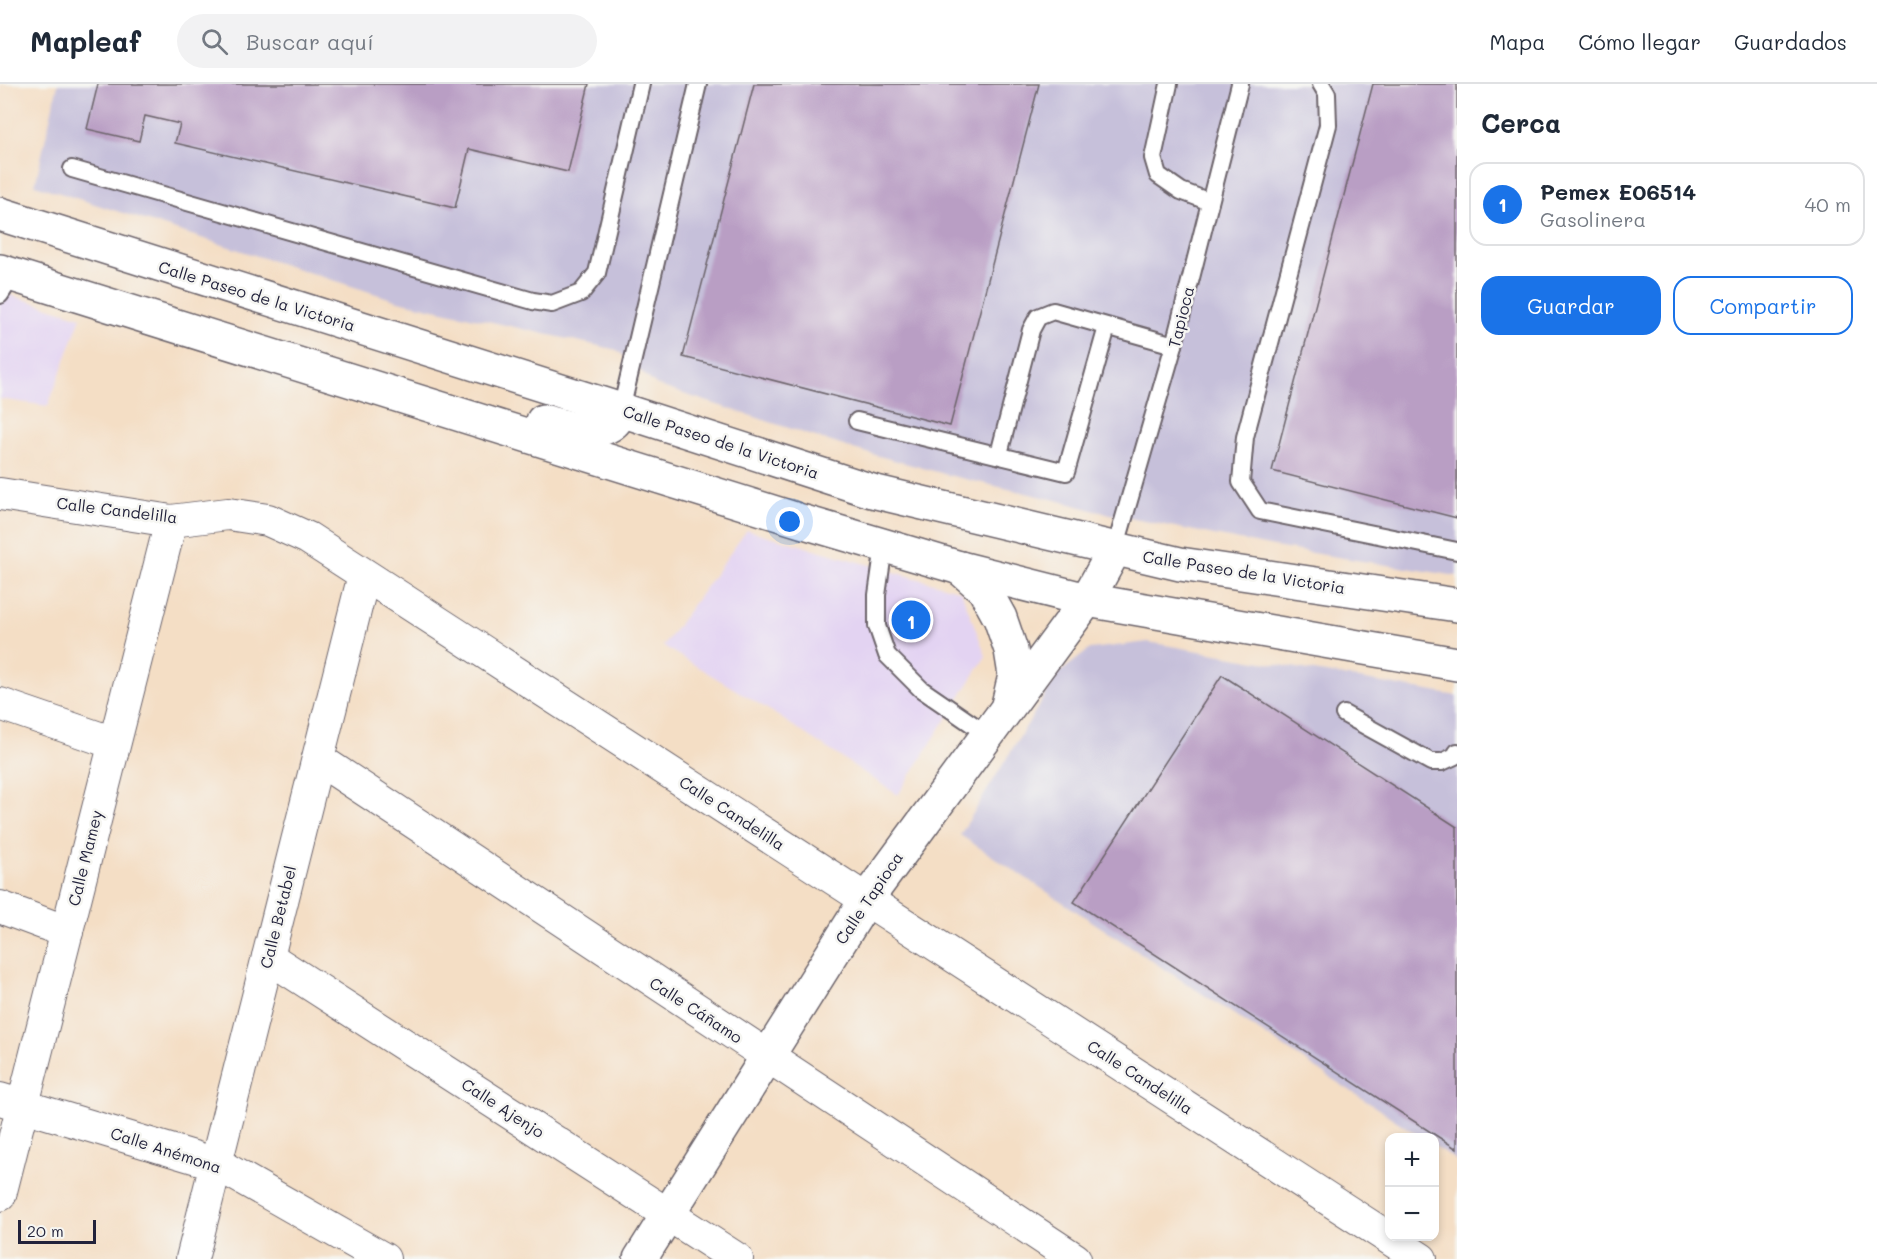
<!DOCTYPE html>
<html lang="es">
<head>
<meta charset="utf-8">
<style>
	body { margin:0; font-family:Mali,sans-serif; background:#f2f2f3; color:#1f2937 }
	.controls { position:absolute; right:18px; bottom:18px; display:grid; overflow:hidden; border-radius:12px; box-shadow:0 3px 9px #0003 }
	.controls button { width:54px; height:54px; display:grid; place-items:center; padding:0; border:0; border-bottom:2px solid #e0e1e3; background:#fff; color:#1f2937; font:30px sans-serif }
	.scale { position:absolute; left:18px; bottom:15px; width:78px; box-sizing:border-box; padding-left:6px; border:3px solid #22223b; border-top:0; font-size:16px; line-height:21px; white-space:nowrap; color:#22223b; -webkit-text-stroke:4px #f6f6f2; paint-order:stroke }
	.you { position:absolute; left:790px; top:438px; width:21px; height:21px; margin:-15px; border:4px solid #fff; border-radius:50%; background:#1a73e8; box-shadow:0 0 0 9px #1a73e833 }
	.badge { display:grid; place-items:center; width:39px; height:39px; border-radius:50%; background:#1a73e8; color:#fff; font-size:20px; font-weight:700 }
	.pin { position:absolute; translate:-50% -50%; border:3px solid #fff; box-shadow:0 2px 6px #0006 }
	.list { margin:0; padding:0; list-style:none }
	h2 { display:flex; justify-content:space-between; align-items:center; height:78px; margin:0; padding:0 24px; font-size:26px }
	h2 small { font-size:20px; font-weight:400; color:#747a83 }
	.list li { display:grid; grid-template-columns:39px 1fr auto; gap:18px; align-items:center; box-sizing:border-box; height:84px; margin:0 12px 12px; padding:0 12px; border:2px solid #e0e1e3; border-radius:18px }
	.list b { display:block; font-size:22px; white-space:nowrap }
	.list p { margin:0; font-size:20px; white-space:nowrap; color:#747a83 }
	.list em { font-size:20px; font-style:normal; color:#747a83 }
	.actions { display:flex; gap:12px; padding:18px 24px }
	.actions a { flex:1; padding:14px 0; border:2px solid #1a73e8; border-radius:18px; text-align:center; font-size:21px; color:#1a73e8 }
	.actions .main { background:#1a73e8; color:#fff }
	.icon { flex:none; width:33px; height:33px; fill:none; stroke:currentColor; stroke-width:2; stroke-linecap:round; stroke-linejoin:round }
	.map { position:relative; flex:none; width:1457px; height:1175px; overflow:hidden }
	header { display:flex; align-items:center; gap:36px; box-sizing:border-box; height:84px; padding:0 30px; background:#fff; border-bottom:2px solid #e0e1e3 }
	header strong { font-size:28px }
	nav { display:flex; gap:33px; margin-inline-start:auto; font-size:21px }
	.search { width:420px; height:54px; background:#f2f2f3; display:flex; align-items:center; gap:15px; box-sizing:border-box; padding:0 21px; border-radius:33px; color:#747a83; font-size:22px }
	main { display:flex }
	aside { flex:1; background:#fff }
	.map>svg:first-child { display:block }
</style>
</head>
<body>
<header>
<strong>Mapleaf</strong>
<div class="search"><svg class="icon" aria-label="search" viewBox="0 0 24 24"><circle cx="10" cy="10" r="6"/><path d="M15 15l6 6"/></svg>Buscar aquí</div>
<nav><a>Mapa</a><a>Cómo llegar</a><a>Guardados</a></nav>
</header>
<main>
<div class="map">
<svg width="1457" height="1175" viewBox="0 0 1457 1175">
	<rect width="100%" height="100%" fill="#f6f6f2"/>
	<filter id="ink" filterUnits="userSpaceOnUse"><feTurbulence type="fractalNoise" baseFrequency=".0167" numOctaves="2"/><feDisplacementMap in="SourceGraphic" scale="12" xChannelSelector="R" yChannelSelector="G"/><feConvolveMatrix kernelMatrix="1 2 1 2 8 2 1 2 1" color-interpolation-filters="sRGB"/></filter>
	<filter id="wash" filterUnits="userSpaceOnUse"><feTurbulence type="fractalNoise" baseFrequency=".008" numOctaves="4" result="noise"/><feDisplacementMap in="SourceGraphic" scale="24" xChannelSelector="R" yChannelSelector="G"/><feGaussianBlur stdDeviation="1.35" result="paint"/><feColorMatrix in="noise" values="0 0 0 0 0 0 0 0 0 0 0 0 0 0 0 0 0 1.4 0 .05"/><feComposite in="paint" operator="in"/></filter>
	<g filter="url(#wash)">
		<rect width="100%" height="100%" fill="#f4dec5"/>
		<!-- built -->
		<g fill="#e3d3f2">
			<polygon points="0,208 81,233 48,322 0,315"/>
			<polygon points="747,446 961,507 986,572 898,711 766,624 663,562"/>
		</g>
		<!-- industrial -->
		<g fill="#c6c0da">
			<polygon points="58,0 1457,0 1457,492 1274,463 1100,428 1056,416 952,392 853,365 656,301 617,266 398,217 35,101"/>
			<polygon points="1148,558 1457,612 1457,1077 1435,1062 1434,1054 1421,1053 960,751 1058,590 1090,565"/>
		</g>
		<g id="blocks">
			<!-- building -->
			<g fill="#b99ec4">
				<polygon points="98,0 589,0 568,88 469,65 455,124 175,59 180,40 145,32 139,57 87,45"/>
				<polygon points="754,0 1039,0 950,342 683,273"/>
				<polygon points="1373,0 1457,0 1457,434 1272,387"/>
				<polygon points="1222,591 1457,743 1457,1065 1074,818"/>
			</g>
		</g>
	</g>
	<g filter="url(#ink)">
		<use href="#blocks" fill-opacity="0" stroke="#6c646b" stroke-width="1.5"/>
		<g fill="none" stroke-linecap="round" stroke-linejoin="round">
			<defs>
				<g id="service">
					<polyline points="1169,0 1153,74 1158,91 1181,107 1210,118"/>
					<polyline points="1321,0 1327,10 1328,41 1245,353 1241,398 1260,427 1457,467"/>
					<polyline points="72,85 533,217 552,220 581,209 597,189 641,0"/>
					<polyline points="0,211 13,191"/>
					<polyline points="621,326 698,0"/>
					<polyline points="857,337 1066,388 1107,243"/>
					<polyline points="999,370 1031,246 1038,233 1053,227 1174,261"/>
					<polyline points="884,462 877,511 877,542 887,571 921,605 988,651"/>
					<polyline points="1115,465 1174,261 1240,0"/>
					<polyline points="1344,630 1431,678 1442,678 1455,672 1457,668"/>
				</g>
				<g id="minor">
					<polyline points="0,410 171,437 228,430 268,436 308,454 1421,1175"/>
					<polyline points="0,620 114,659"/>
					<polyline points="318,675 1075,1175"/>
					<polyline points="0,823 67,848"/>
					<polyline points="268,873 737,1175"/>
					<polyline points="0,1015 217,1080 384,1175"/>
					<polyline points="0,1111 171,437"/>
					<polyline points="192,1175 364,491"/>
				</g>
				<polyline id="tertiary" points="640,1175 866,816 1087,516 1115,465"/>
				<g id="primary">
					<polyline points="0,130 621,326 872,407 1180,480 1457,521"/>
					<polyline points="0,187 801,437 960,484 1087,516 1457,580"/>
					<path d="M543,337C562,342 597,354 614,338C617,336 619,329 621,326"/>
					<polyline points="960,484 984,505 1000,534 1011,566 1015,591 1008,621"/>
				</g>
			</defs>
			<!-- service casing -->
			<use href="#service" stroke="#6c646b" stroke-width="20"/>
			<!-- minor casing -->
			<use href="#minor" stroke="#6c646b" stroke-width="34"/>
			<!-- tertiary casing -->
			<use href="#tertiary" stroke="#6c646b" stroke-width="36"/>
			<!-- primary casing -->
			<use href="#primary" stroke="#6c646b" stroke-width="36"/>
			<!-- service -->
			<use href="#service" stroke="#fff" stroke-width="16"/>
			<!-- minor -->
			<use href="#minor" stroke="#fff" stroke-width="32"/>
			<!-- tertiary -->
			<use href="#tertiary" stroke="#fff" stroke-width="33"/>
			<!-- primary -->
			<use href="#primary" stroke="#fff" stroke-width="33"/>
		</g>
	</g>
	<g text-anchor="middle" stroke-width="5" stroke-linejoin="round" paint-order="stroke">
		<!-- street labels -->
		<g font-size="16" fill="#22223b" stroke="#f6f6f2">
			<text transform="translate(257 212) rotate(17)" y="6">Calle Paseo de la Victoria</text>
			<text transform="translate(1181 233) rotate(-76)" y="6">Tapioca</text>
			<text transform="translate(721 358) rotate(18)" y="6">Calle Paseo de la Victoria</text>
			<text transform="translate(117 426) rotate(7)" y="6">Calle Candelilla</text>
			<text transform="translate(1244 488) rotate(9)" y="6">Calle Paseo de la Victoria</text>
			<text transform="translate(732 729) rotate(33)" y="6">Calle Candelilla</text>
			<text transform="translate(85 774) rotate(-76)" y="6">Calle Mamey</text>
			<text transform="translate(869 814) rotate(-56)" y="6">Calle Tapioca</text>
			<text transform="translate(278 833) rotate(-76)" y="6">Calle Betabel</text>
			<text transform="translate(696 926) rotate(33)" y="6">Calle Cáñamo</text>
			<text transform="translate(1140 993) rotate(33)" y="6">Calle Candelilla</text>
			<text transform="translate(503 1024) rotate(33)" y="6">Calle Ajenjo</text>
			<text transform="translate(166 1066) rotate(18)" y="6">Calle Anémona</text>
		</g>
	</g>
</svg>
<div class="controls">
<button>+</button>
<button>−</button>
</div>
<div class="scale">20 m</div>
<div class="you"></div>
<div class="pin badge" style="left:911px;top:536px">1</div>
</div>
<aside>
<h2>Cerca<small></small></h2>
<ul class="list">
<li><span class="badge">1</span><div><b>Pemex E06514</b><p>Gasolinera</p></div><em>40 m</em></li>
</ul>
<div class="actions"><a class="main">Guardar</a><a>Compartir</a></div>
</aside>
</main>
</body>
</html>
